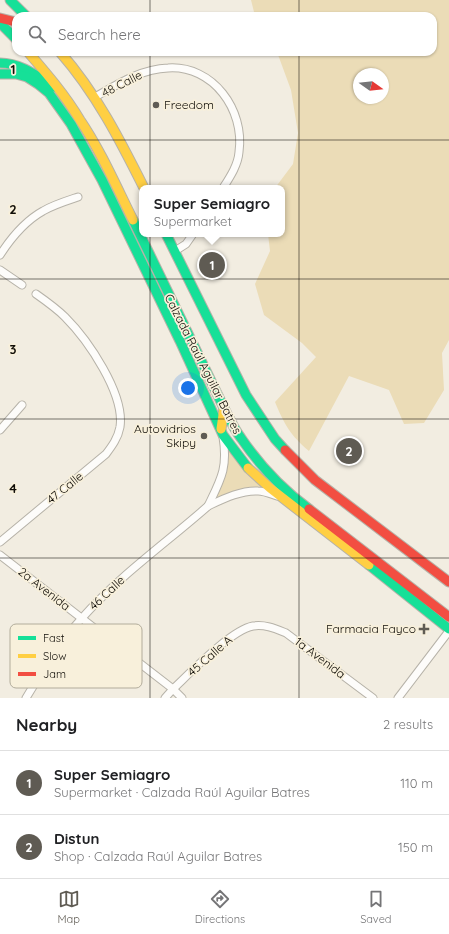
<!DOCTYPE html>
<html lang="en">
<head>
<meta charset="utf-8">
<style>
	body { margin:0; font-family:Quicksand,sans-serif; background:#f6f6f6; color:#202124 }
	.compass { position:absolute; left:353px; top:68px; width:36px; height:36px; border-radius:50%; background:#fff; box-shadow:0 1px 3px #0004; rotate:105deg }
	.you { position:absolute; left:188px; top:388px; width:14px; height:14px; margin:-10px; border:3px solid #fff; border-radius:50%; background:#1a73e8; box-shadow:0 0 0 6px #1a73e833 }
	.badge { display:grid; place-items:center; width:26px; height:26px; border-radius:50%; background:#5f5b53; color:#fff; font-size:13px; font-weight:700 }
	.pin { position:absolute; translate:-50% -50%; border:2px solid #fff; box-shadow:0 1px 4px #0006 }
	.popup { position:absolute; left:139px; top:185px; width:146px; height:52px; box-sizing:border-box; display:grid; place-content:center; border-radius:8px; background:#fff; filter:drop-shadow(0 1px 3px #0005); font-size:13px; white-space:nowrap; color:#757577 }
	.popup b { font-size:15px; color:#202124 }
	.popup::after { content:''; position:absolute; left:50%; top:100%; margin-left:-8px; border:8px solid transparent; border-top-color:#fff }
	.list { margin:0; padding:0; list-style:none }
	h2 { display:flex; justify-content:space-between; align-items:center; height:52px; margin:0; padding:0 16px; font-size:17px }
	h2 small { font-size:13px; font-weight:400; color:#757577 }
	.list li { display:grid; grid-template-columns:26px 1fr auto; gap:12px; align-items:center; box-sizing:border-box; height:64px; padding:0 16px; border-top:1px solid #e0e0e0 }
	.list b { display:block; font-size:15px; white-space:nowrap }
	.list p { margin:0; font-size:13px; white-space:nowrap; color:#757577 }
	.list em { font-size:13px; font-style:normal; color:#757577 }
	.icon { flex:none; width:22px; height:22px; fill:none; stroke:currentColor; stroke-width:2; stroke-linecap:round; stroke-linejoin:round }
	.map { position:relative; flex:none; width:449px; height:698px; overflow:hidden }
	.search { position:absolute; background:#fff; box-shadow:0 1px 3px #0004; left:12px; right:12px; top:12px; height:44px; display:flex; align-items:center; gap:10px; box-sizing:border-box; padding:0 14px; border-radius:12px; color:#757577; font-size:15px }
	.sheet { height:180px; background:#fff }
	nav { display:flex; justify-content:space-around; align-items:center; box-sizing:border-box; height:56px; border-top:1px solid #e0e0e0; background:#fff; font-size:11px; color:#757577 }
	nav a { display:grid; justify-items:center; gap:2px }
	nav .on { color:#5f5b53 }
	.map>svg:first-child { display:block }
</style>
</head>
<body>
<div class="map">
<svg width="449" height="698" viewBox="0 0 449 698">
	<rect width="100%" height="100%" fill="#f2ede1"/>
	<!-- green -->
	<g fill="#ebdcb7" fill-rule="evenodd">
		<path d="M251,0H449V340L442,353L444,390L424,423L404,424L389,390L349,376L309,451C291,436 284,424 275,402L316,357L302,343L264,315L255,284L270,251L268,234H282V188H275L293,164L298,133L291,90L277,52H433V16H255ZM359,74H383V98H359Z"/>
		<polygon points="227,448 268,491 221,496 208,506"/>
	</g>
	<g fill="none" stroke-linecap="round" stroke-linejoin="round">
		<defs>
			<g id="street">
				<path d="M95,97C118,84 141,69 168,68C213,65 245,110 239,152C238,165 230,177 223,188"/>
				<polyline points="175,251 186,244 193,234"/>
				<path d="M0,255C11,238 25,221 43,211C53,205 66,201 78,197"/>
				<polyline points="0,270 22,285"/>
				<polyline points="0,430 22,405"/>
				<path d="M208,506C221,479 228,468 223,437"/>
				<path d="M0,542L106,454C112,446 118,438 120,427C125,394 88,340 65,317C56,308 46,301 36,294"/>
				<polyline points="0,555 173,689 182,698"/>
				<path d="M26,698C43,670 60,642 82,618C119,576 166,543 208,506C223,499 241,490 258,491C264,491 271,494 277,496"/>
				<path d="M165,698L173,689C190,673 231,630 253,626C265,624 276,629 286,633L373,698"/>
				<polyline points="398,698 449,631"/>
			</g>
			<g id="fast">
				<polyline points="10,0 26,16"/>
				<polyline points="0,23 16,39"/>
				<path d="M0,63C21,63 37,76 54,87"/>
				<polyline points="0,74 16,74 27,77 38,84 49,93 71,124 102,180 180,341 223,435 248,468"/>
				<path d="M133,220L224,408C229,418 234,429 241,438C260,466 282,489 309,509"/>
				<polyline points="166,234 246,395 275,439 285,450"/>
				<polyline points="369,565 449,629"/>
			</g>
			<g id="slow">
				<path d="M28,52C47,74 65,95 80,120C101,151 116,186 133,220"/>
				<path d="M60,52C96,93 120,140 144,188"/>
				<polyline points="221,429 224,408"/>
				<polyline points="248,468 270,488 369,565"/>
			</g>
			<g id="jam">
				<polyline points="0,18 16,22"/>
				<polyline points="285,450 315,480 449,582"/>
				<polyline points="309,509 449,617"/>
			</g>
		</defs>
		<!-- street casing -->
		<use href="#street" stroke="#b6b2a8" stroke-width="9"/>
		<!-- fast casing -->
		<use href="#fast" stroke="#b6b2a8" stroke-width="11"/>
		<!-- slow casing -->
		<use href="#slow" stroke="#b6b2a8" stroke-width="11"/>
		<!-- jam casing -->
		<use href="#jam" stroke="#b6b2a8" stroke-width="11"/>
		<!-- street -->
		<use href="#street" stroke="#fdfcfa" stroke-width="7"/>
		<!-- fast -->
		<use href="#fast" stroke="#16e098" stroke-width="9"/>
		<!-- slow -->
		<use href="#slow" stroke="#ffcf43" stroke-width="9"/>
		<!-- jam -->
		<use href="#jam" stroke="#f24e42" stroke-width="9"/>
	</g>
	<!-- grid -->
	<path fill="none" stroke="#100d07" stroke-width="1" stroke-opacity="0.55" d="M150,0V16M299,0V16M150,52V698M299,52V698M0,140H449M0,279H449M0,419H449M0,558H449"/>
	<!-- markers -->
	<g fill="#5f5b53" stroke="#f8f0db" stroke-width="1.5">
		<circle cx="156" cy="105" r="4"/>
		<circle cx="204" cy="436" r="4"/>
		<path d="M422 623h4v4h4v4h-4v4h-4v-4h-4v-4h4z"/>
	</g>
	<g text-anchor="middle" stroke-width="3.5" stroke-linejoin="round" paint-order="stroke">
		<!-- street labels -->
		<g font-size="12" fill="#100d07" stroke="#f8f0db">
			<text transform="translate(122 84) rotate(-27)" y="4">48 Calle</text>
			<text transform="translate(203 364) rotate(63)" y="4">Calzada Raúl Aguilar Batres</text>
			<text transform="translate(65 488) rotate(-39)" y="4">47 Calle</text>
			<text transform="translate(44 589) rotate(38)" y="4">2a Avenida</text>
			<text transform="translate(107 593) rotate(-43)" y="4">46 Calle</text>
			<text transform="translate(210 656) rotate(-41)" y="4">45 Calle A</text>
			<text transform="translate(320 658) rotate(37)" y="4">1a Avenida</text>
		</g>
		<!-- poi labels -->
		<g font-size="12" fill="#100d07" stroke="#f8f0db" text-anchor="end">
			<text x="164" y="109" text-anchor="start">Freedom</text>
			<text x="196" y="433">Autovidrios<tspan x="196" dy="14">Skipy</tspan></text>
			<text x="416" y="633">Farmacia Fayco</text>
		</g>
	</g>
	<!-- legend -->
	<rect x="10" y="624" width="132" height="64" rx="6" fill="#f8f0db" stroke="#b2ac9b" stroke-width="1"/>
	<rect x="18" y="636" width="18" height="4" fill="#16e098"/>
	<rect x="18" y="654" width="18" height="4" fill="#ffcf43"/>
	<rect x="18" y="672" width="18" height="4" fill="#f24e42"/>
	<g font-size="11" fill="#100d07">
		<text x="43" y="642">Fast</text>
		<text x="43" y="660">Slow</text>
		<text x="43" y="678">Jam</text>
	</g>
	<g font-size="13" text-anchor="middle" font-weight="bold" fill="#100d07" stroke="#f8f0db" stroke-width="3.5" stroke-linejoin="round" paint-order="stroke">
		<text x="13" y="74">1</text>
		<text x="13" y="214">2</text>
		<text x="13" y="354">3</text>
		<text x="13" y="493">4</text>
	</g>
</svg>
<svg class="compass" viewBox="-18 -18 36 36"><path d="M0-13l5 13h-10z" fill="#e53935"/><path d="M0 13l5-13h-10z" fill="#757577"/></svg>
<div class="you"></div>
<div class="pin badge" style="left:212px;top:265px">1</div>
<div class="popup"><b>Super Semiagro</b>Supermarket</div>
<div class="pin badge" style="left:349px;top:451px">2</div>
<div class="search"><svg class="icon" aria-label="search" viewBox="0 0 24 24"><circle cx="10" cy="10" r="6"/><path d="M15 15l6 6"/></svg>Search here</div>
</div>
<section class="sheet">
<h2>Nearby<small>2 results</small></h2>
<ul class="list">
<li><span class="badge">1</span><div><b>Super Semiagro</b><p>Supermarket · Calzada Raúl Aguilar Batres</p></div><em>110 m</em></li>
<li><span class="badge">2</span><div><b>Distun</b><p>Shop · Calzada Raúl Aguilar Batres</p></div><em>150 m</em></li>
</ul>
</section>
<nav>
<a class="on"><svg class="icon" aria-label="map" viewBox="0 0 24 24"><path d="M3 6l6-2 6 2 6-2v14l-6 2-6-2-6 2zM9 4v14M15 6v14"/></svg>Map</a>
<a><svg class="icon" aria-label="directions" viewBox="0 0 24 24"><path d="M12 3l9 9-9 9-9-9zM9 14v-3h6M13 9l2 2-2 2"/></svg>Directions</a>
<a><svg class="icon" aria-label="saved" viewBox="0 0 24 24"><path d="M7 4h10v16l-5-4-5 4z"/></svg>Saved</a>
</nav>
</body>
</html>
